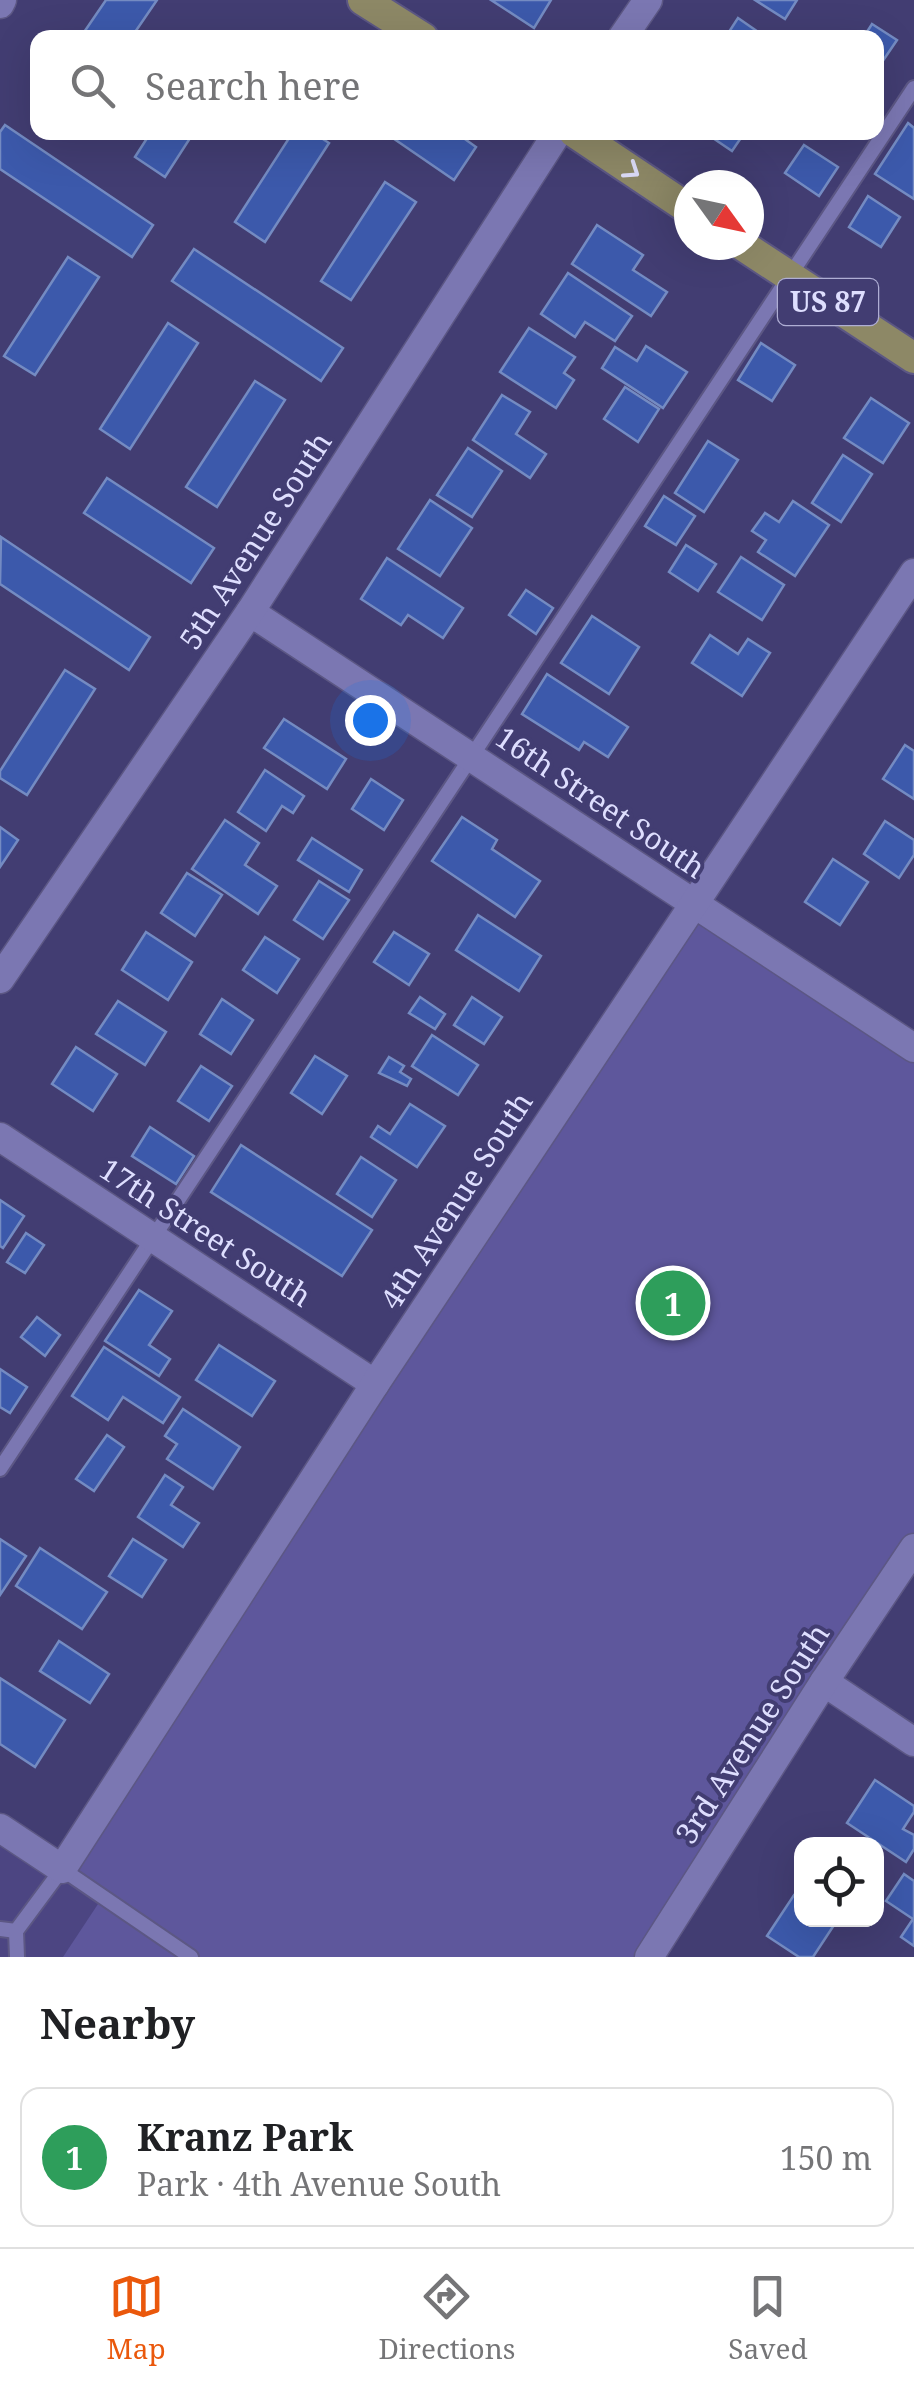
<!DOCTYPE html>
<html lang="en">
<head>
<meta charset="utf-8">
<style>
	body { margin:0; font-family:"Noto Serif",serif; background:#f6f6f6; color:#202124 }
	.controls { position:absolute; right:30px; bottom:30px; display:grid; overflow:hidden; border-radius:20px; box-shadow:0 10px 40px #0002 }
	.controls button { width:90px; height:90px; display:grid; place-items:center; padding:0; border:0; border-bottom:2px solid #e0e0e0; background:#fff; color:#202124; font:50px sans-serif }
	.compass { position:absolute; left:674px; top:170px; width:90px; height:90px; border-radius:50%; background:#fff; box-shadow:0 10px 40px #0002; rotate:123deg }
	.you { position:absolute; left:370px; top:720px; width:35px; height:35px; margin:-25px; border:8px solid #fff; border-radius:50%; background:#1a73e8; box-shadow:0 0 0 15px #1a73e833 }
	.badge { display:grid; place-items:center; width:65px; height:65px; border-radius:50%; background:#ea580c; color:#fff; font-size:32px; font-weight:700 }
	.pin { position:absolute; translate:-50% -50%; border:5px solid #fff; box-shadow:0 2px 10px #0006 }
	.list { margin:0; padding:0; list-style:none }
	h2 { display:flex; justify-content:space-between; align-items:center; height:130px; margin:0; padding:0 40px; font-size:42px }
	h2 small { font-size:32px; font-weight:400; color:#757577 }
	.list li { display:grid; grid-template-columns:65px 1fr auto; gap:30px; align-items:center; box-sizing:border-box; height:140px; margin:0 20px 20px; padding:0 20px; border:2px solid #e0e0e0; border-radius:20px }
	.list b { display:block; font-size:38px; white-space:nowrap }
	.list p { margin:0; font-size:32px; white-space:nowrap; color:#757577 }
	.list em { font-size:32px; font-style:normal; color:#757577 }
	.icon { flex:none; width:55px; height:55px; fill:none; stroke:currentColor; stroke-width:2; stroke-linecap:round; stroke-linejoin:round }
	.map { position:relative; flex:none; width:914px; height:1957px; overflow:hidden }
	.search { position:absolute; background:#fff; box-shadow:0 10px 40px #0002; left:30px; right:30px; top:30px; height:110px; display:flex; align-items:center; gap:25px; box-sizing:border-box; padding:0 35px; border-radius:20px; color:#757577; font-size:38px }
	.sheet { height:290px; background:#fff }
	nav { display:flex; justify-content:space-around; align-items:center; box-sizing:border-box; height:140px; border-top:2px solid #e0e0e0; background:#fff; font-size:28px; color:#757577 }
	nav a { display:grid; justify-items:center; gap:5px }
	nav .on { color:#ea580c }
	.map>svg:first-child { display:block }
</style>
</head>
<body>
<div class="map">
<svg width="914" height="1957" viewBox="0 0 914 1957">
	<rect width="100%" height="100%" fill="#423d72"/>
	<!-- built -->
	<polygon fill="#4c4582" points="0,1831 197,1957 0,1957"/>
	<!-- green -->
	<g fill="#5e579c">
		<polygon points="693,904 914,1048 914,1557 653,1957 197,1957 62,1869"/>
		<polygon points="102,1898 191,1957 63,1957"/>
	</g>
	<!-- building -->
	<g fill="#3c59ab" stroke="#748bc2" stroke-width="2.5">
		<polygon points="106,0 157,0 131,38 80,38"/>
		<polygon points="491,0 551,0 534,28"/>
		<polygon points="755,0 797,0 785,19"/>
		<polygon points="738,18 767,38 725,38"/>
		<polygon points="872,24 897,40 876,71 876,38 863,38"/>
		<polygon points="908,123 914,128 914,199 875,174"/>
		<polygon points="5,125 153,225 132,257 0,169 0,132"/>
		<polygon points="151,132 194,132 165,177 135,157"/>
		<polygon points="293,132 312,132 329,143 265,242 235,222"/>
		<polygon points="384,132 455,132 476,147 454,180"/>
		<polygon points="704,132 745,132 732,151"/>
		<polygon points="804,145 838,167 819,196 785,173"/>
		<polygon points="385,182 416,202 351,300 321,281"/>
		<polygon points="868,196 900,217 881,247 849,227"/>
		<polygon points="597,225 643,255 633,270 667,292 651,316 572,264"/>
		<polygon points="194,249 343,348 321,381 172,281"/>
		<polygon points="68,257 99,277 35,375 4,356"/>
		<polygon points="568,273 632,316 615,341 585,322 575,337 541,314"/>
		<polygon points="168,323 198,343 130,449 100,429"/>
		<polygon points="529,328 575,357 564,373 574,380 556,408 500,372"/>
		<polygon points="761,343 795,365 772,401 738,380"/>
		<polygon points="646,346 687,372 663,408 602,368 615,347 637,361"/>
		<polygon points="255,381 285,400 217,507 186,487"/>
		<polygon points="625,387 659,409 638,442 604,419"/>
		<polygon points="502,395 530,412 516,434 546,454 530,478 473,440"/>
		<polygon points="871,398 909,423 883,463 844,438"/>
		<polygon points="708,441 738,460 704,512 675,493"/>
		<polygon points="468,448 502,471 472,517 437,495"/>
		<polygon points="843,455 872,474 841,522 812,503"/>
		<polygon points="107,478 214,548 191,583 84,513"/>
		<polygon points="664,496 695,516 676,545 645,526"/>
		<polygon points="430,500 472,528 440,576 398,549"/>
		<polygon points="793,501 829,525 795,576 758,552 766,540 752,531 765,513 779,522"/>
		<polygon points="1,537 150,637 129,670 0,584"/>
		<polygon points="686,545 716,564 698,591 669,572"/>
		<polygon points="741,557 784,585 762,620 718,592"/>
		<polygon points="387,558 463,608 443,638 408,615 401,625 361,599"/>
		<polygon points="526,590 553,608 536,634 509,615"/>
		<polygon points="592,616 639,647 609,694 561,663"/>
		<polygon points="710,635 738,654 748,639 770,653 742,696 692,663"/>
		<polygon points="65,670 95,689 27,795 0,778 0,771"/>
		<polygon points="547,674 628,727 608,757 584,742 579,750 522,714"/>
		<polygon points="284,719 346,759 327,789 264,748"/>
		<polygon points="905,745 914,751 914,799 883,779"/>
		<polygon points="265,770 304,796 293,813 282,806 266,831 238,812"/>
		<polygon points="371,779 403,800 384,830 352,809"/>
		<polygon points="462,817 497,840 492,849 540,881 515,917 432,861"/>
		<polygon points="225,820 259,843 245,865 277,886 258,914 192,869"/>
		<polygon points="885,821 914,840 914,855 899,878 864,854"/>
		<polygon points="0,827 18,840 0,867"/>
		<polygon points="312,838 362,870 349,892 298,860"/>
		<polygon points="833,859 868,882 840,925 805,902"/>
		<polygon points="187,873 222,895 195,936 161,913"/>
		<polygon points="319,881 349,900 323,939 294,920"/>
		<polygon points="478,915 541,956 519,991 456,950"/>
		<polygon points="146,932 192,962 168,1000 122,970"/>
		<polygon points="394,932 429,954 409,985 374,962"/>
		<polygon points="265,937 299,959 277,993 243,970"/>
		<polygon points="420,997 445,1014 435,1029 409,1013"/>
		<polygon points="472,997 502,1017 484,1044 454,1025"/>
		<polygon points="222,999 253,1020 231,1054 200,1034"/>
		<polygon points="118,1001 166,1032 145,1065 96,1034"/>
		<polygon points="432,1035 478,1065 458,1095 412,1066"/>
		<polygon points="76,1047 117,1074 93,1111 52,1084"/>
		<polygon points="315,1056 347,1076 322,1114 291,1093"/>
		<polygon points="389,1057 404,1066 400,1072 411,1079 407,1086 379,1073"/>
		<polygon points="201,1066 232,1086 209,1121 178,1101"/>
		<polygon points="410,1104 445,1126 417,1167 371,1137 378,1126 390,1134"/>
		<polygon points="150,1127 194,1156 176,1184 132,1156"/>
		<polygon points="241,1145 372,1230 342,1276 211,1192"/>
		<polygon points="361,1157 396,1180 372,1217 337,1194"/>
		<polygon points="0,1200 24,1216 3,1248 0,1246"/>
		<polygon points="26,1233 44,1245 25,1273 7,1262"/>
		<polygon points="139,1290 172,1311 149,1345 170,1359 159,1376 105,1341"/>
		<polygon points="37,1317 60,1335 45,1356 21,1337"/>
		<polygon points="219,1345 275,1381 252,1416 196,1380"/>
		<polygon points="104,1347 180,1397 163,1423 123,1397 108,1420 72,1396"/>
		<polygon points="0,1369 27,1387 10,1413 0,1407"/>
		<polygon points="183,1409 240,1447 213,1489 167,1459 177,1444 165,1436"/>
		<polygon points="107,1435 124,1447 94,1491 76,1479"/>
		<polygon points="165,1475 183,1487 171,1505 199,1523 183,1547 138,1517"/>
		<polygon points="0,1539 26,1556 0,1595"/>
		<polygon points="133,1539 166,1560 142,1597 109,1576"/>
		<polygon points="40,1548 107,1592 82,1629 16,1586"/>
		<polygon points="59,1641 109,1674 90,1703 40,1671"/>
		<polygon points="0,1678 65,1720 35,1767 0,1744"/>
		<polygon points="875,1780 914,1806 914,1812 903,1829 914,1835 914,1849 906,1862 847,1823"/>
		<polygon points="904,1874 914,1881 914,1946 901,1937 913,1919 886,1901"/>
		<polygon points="794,1895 802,1899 802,1920 836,1922 813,1957 799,1957 767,1936"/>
	</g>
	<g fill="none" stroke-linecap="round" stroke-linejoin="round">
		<defs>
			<g id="lane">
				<polyline points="0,1469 914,88"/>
				<polyline points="0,1929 16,1931"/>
				<polyline points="17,1957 16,1931 62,1869 191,1957"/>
			</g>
			<g id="street">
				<polyline points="0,4 2,0"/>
				<polyline points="622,38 648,0"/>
				<polyline points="250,612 914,1048"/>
				<polyline points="0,979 250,612 558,132"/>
				<polyline points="0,1137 375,1384"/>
				<polyline points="824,1682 914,1742"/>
				<polyline points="0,1828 62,1869 375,1384 914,573"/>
				<polyline points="649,1957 824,1682 914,1548"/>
			</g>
			<g id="primary">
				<polyline points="363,0 423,38"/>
				<polyline points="574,132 689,209"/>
				<polyline points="742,245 914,358"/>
			</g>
		</defs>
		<!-- lane casing -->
		<use href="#lane" stroke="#5c5784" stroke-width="18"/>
		<!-- street casing -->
		<use href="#street" stroke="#5c5784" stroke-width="31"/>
		<!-- primary casing -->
		<use href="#primary" stroke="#5c5784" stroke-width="34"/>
		<!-- lane -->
		<use href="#lane" stroke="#7b77b2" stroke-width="14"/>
		<!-- street -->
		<use href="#street" stroke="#7b77b2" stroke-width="28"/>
		<!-- primary -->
		<use href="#primary" stroke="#8d8866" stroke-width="30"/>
	</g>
	<!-- one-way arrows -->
	<defs><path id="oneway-chevron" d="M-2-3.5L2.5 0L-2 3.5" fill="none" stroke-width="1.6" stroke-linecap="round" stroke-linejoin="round" transform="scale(2.5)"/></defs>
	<use stroke="#dadaf6" href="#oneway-chevron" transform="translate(632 171) rotate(34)"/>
	<g text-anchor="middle" stroke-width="8" stroke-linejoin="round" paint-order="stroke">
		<!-- shield labels -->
		<rect fill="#423d72" stroke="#afaed4" stroke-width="2.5" x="778" y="279" width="100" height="46" rx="8"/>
		<g font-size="28" font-weight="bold" fill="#dedefe">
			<text x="828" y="312">US 87</text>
		</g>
		<!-- street labels -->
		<g font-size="30" fill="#dedefe" stroke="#423d72">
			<text transform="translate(256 541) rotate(-57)" y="10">5th Avenue South</text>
			<text transform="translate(600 803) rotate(34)" y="10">16th Street South</text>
			<text transform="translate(457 1201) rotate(-57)" y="10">4th Avenue South</text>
			<text transform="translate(205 1233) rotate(33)" y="10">17th Street South</text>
			<text transform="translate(753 1734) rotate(-57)" y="10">3rd Avenue South</text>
		</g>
	</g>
</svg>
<div class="controls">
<button><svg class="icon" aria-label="locate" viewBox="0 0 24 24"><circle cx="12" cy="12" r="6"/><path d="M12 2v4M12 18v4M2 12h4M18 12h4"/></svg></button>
</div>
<svg class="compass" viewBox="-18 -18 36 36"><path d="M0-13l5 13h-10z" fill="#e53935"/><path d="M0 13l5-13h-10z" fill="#757577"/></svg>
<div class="you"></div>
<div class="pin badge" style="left:673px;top:1303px;background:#2e9e5b">1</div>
<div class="search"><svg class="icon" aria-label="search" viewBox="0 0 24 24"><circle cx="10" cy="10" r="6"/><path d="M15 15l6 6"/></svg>Search here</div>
</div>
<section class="sheet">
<h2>Nearby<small></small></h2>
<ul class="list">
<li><span class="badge" style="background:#2e9e5b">1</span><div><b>Kranz Park</b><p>Park · 4th Avenue South</p></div><em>150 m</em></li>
</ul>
</section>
<nav>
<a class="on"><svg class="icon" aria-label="map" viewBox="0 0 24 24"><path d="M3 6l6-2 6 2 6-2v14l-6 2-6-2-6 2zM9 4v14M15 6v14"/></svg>Map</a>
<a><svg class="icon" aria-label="directions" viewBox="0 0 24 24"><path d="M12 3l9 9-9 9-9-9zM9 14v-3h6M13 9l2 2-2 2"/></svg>Directions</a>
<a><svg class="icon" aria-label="saved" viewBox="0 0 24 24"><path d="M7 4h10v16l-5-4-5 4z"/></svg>Saved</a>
</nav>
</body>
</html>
